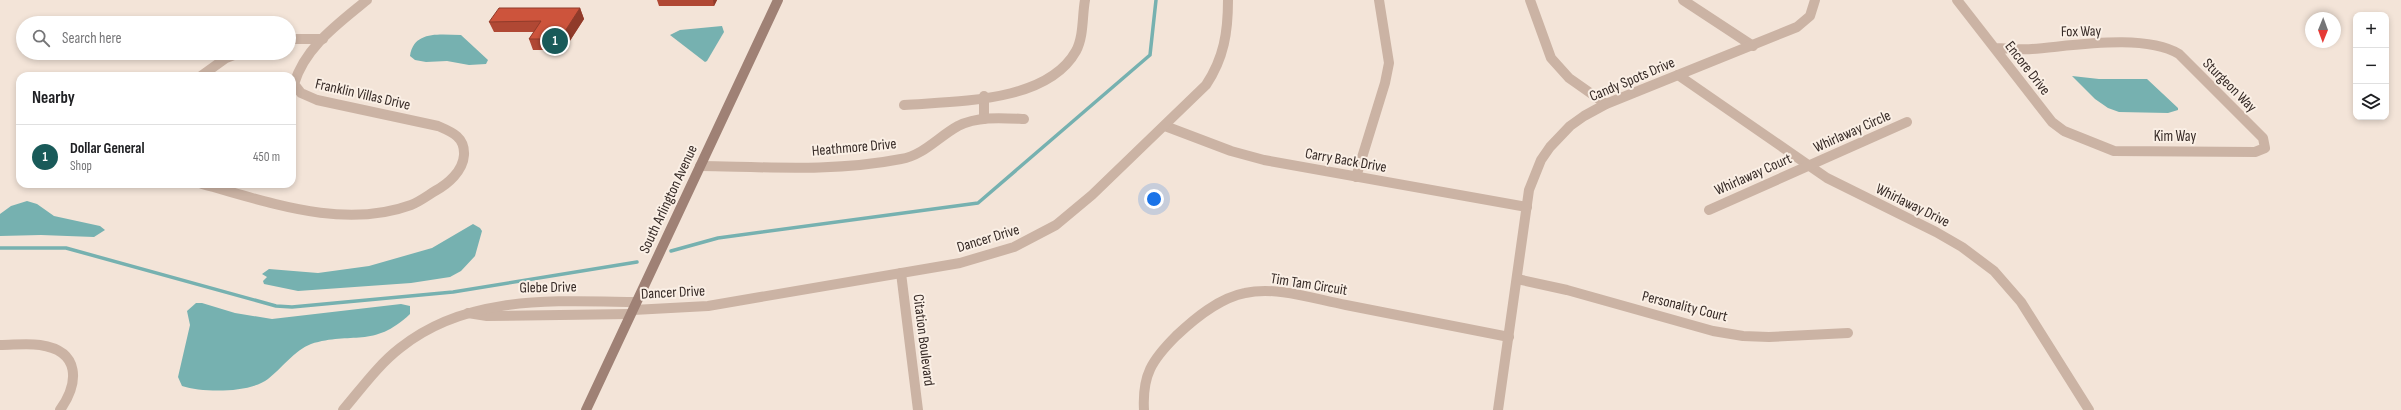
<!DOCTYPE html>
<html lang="en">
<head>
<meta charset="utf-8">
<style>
	body { margin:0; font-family:"Sofia Sans Condensed",sans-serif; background:#f6f6f6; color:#202124 }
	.controls { position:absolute; right:12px; top:12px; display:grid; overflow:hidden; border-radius:8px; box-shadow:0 2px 6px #0003 }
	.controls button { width:36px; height:36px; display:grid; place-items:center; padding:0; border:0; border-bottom:1px solid #e0e0e0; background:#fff; color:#202124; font:20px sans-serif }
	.compass { position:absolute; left:2305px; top:12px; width:36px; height:36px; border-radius:50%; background:#fff; box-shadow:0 2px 6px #0003; rotate:181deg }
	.you { position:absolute; left:1154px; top:199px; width:14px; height:14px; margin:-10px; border:3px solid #fff; border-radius:50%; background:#1a73e8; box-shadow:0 0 0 6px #1a73e833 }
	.badge { display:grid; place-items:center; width:26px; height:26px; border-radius:50%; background:#195a59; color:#fff; font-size:13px; font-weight:700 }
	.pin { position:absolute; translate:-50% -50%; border:2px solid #fff; box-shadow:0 1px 4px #0006 }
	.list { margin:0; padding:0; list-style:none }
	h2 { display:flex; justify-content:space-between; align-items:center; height:52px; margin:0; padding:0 16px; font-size:17px }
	h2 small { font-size:13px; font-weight:400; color:#757577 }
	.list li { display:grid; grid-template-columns:26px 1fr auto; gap:12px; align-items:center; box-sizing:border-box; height:64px; padding:0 16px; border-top:1px solid #e0e0e0 }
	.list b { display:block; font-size:15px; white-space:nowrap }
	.list p { margin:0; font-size:13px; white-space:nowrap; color:#757577 }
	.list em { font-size:13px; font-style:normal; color:#757577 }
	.icon { flex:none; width:22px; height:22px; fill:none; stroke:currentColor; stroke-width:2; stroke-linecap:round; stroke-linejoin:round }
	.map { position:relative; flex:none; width:2401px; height:410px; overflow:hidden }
	.search { position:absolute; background:#fff; box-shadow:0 2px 6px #0003; left:16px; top:16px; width:280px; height:44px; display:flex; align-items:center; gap:10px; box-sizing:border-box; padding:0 14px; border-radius:22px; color:#757577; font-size:15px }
	.panel { position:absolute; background:#fff; box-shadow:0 2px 6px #0003; left:16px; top:72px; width:280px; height:116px; border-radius:12px }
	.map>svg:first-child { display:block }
</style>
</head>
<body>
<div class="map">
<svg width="2401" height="410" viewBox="0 0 2401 410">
	<rect width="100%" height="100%" fill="#f3e4d8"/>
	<!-- water -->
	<g fill="#76b1b0">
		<polygon points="722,26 724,32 707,61 705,62 670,35 680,30"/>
		<path d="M461,35L488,60L486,64L469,65L447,61L426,62L415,60L410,56C414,30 440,35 461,35Z"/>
		<polygon points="2072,76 2099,79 2147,79 2178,108 2178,110 2168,113 2119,112 2108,108 2095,99"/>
		<polygon points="27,201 37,204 54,216 100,226 105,230 94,237 41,235 0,236 0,214 11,206"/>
		<polygon points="473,224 480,228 482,231 475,256 461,271 450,277 411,283 298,291 264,284 263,281 267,277 262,274 269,269 318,273 369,266 432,248"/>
		<path d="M196,303H202L235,313L272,319L401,304L410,306V314C373,349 352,331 311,344C295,350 281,369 268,379C250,393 204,393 182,386L178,377L190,325L187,311Z"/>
	</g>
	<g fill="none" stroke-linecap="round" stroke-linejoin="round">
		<!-- stream -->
		<g stroke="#76b1b0" stroke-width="3.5">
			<polyline points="0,248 66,248 276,306 292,307 453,292 637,262"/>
			<polyline points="671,251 718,238 978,203 1150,55 1156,0"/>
		</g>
		<!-- minor -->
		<g stroke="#cbb3a4" stroke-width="10">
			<polyline points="1530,0 1551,58 1569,78 1606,104"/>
			<polyline points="1683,0 1753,46"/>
			<path d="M1957,0L2052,122L2064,131L2114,151L2255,152L2265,148L2263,138L2179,54C2144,33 2072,46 2032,49C2020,50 2007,48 1995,48"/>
			<polyline points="289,39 323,39"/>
			<polyline points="1678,75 1827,178 1936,232 1962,247 1994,271 2021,302 2089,410"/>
			<polyline points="201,76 226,58 239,53"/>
			<polyline points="984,96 984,119"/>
			<path d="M904,105C956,101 1047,103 1076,51C1084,36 1082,16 1085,0"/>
			<polyline points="1165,126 1231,151 1264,160 1527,207"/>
			<path d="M700,166C767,167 835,172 901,159C924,155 938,137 958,126C978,116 1002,118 1024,119"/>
			<polyline points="1356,177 1385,83 1389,63 1379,0"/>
			<path d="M202,184C269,202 343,230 411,205C419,202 427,196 435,191C448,184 463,171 464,155C465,137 452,132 438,126L317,100L301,93L294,84C305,47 338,24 367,0"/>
			<polyline points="1709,210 1907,122"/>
			<polyline points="901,273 918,410"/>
			<polyline points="1517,279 1567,290 1713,331 1743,336 1769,337 1848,333"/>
			<path d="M633,310L708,306L960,263L1014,247L1056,225L1092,195L1206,85C1224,58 1228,32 1228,0"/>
			<polyline points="468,313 487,316 630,314"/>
			<path d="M0,345C13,345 27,343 40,345C81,351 79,383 60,410"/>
			<path d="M343,410C361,389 378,365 400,348C467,294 556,301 636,302"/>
			<path d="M1144,410C1142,375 1152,360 1176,336C1195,318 1219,298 1245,293C1277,286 1314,299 1346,305C1400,316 1455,326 1509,337"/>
			<polyline points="1498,410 1529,190 1541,160 1550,147 1570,126 1584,116 1606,104 1797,27 1810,16 1815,0"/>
		</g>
		<!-- secondary -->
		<polyline stroke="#9f8175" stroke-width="10" points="586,410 778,0"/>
	</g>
	<!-- wall -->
	<g fill="#b04834">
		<polygon points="657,0 717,0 714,6 659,6"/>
		<polygon points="580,8 584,19 564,50 533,50 529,39 534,32 494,32 489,22"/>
	</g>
	<!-- shaded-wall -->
	<g fill="#903b2a">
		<polygon points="713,0 717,0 714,6"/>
		<polygon points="580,8 584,19 564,50 560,39"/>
	</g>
	<!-- building -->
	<polygon fill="#cd543c" stroke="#903b2a" points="499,8 580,8 560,39 529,39 541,21 489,22"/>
	<g text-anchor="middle" stroke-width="4" stroke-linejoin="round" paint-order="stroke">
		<!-- street labels -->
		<g font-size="15" fill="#362a26" stroke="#faefe5">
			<text transform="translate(2081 31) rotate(-1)" y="5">Fox Way</text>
			<text transform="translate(2028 68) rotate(52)" y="5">Encore Drive</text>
			<text transform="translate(1632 79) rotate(-23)" y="5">Candy Spots Drive</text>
			<text transform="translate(2230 85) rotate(45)" y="5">Sturgeon Way</text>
			<text transform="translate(363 94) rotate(13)" y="5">Franklin Villas Drive</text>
			<text transform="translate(1852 131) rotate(-24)" y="5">Whirlaway Circle</text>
			<text x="2175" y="141">Kim Way</text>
			<text transform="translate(854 147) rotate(-5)" y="5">Heathmore Drive</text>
			<text transform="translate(1346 160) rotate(10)" y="5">Carry Back Drive</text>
			<text transform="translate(1753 174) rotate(-24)" y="5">Whirlaway Court</text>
			<text transform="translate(668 199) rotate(-65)" y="5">South Arlington Avenue</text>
			<text transform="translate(1913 205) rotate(26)" y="5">Whirlaway Drive</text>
			<text transform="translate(988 238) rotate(-17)" y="5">Dancer Drive</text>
			<text transform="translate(1309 284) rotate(9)" y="5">Tim Tam Circuit</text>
			<text transform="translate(548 287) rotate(-1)" y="5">Glebe Drive</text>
			<text transform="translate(673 292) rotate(-3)" y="5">Dancer Drive</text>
			<text transform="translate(1685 306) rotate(14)" y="5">Personality Court</text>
			<text transform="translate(924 340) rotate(83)" y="5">Citation Boulevard</text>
		</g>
	</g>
</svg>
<div class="controls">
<button>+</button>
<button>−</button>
<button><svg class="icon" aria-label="layers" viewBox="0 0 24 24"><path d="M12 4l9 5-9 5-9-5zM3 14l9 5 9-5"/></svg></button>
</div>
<svg class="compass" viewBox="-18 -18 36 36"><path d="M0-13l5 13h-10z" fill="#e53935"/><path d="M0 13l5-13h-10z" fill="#757577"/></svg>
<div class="you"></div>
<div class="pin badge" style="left:555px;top:41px">1</div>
<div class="search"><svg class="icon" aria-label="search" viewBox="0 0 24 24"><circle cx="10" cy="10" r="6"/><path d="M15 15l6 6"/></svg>Search here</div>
<section class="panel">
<h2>Nearby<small></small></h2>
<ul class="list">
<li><span class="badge">1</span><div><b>Dollar General</b><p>Shop</p></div><em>450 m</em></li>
</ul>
</section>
</div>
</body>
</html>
